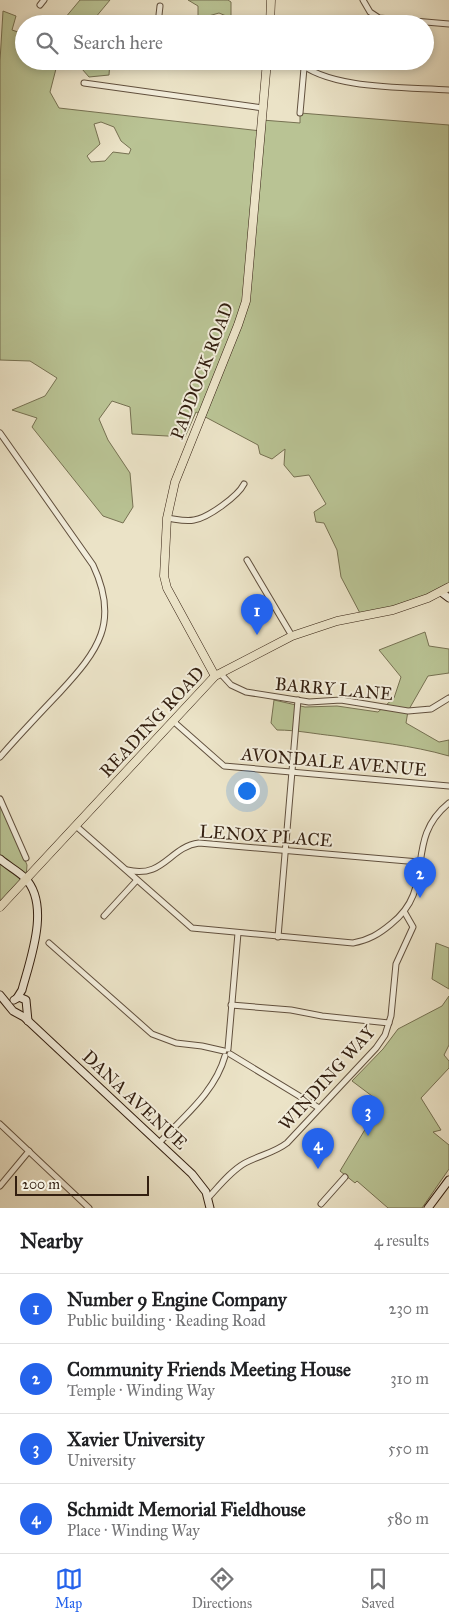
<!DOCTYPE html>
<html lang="en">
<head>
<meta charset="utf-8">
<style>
	body { margin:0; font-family:"IM FELL Great Primer",serif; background:#f2f2f2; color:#202124 }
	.scale { position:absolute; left:15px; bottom:12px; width:134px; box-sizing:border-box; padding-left:5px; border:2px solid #331f10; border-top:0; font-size:14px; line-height:18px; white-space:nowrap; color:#331f10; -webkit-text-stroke:4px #f2eddb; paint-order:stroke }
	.you { position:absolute; left:246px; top:790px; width:18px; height:18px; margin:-12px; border:4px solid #fff; border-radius:50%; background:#1a73e8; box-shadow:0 0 0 8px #1a73e833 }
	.badge { display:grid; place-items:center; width:32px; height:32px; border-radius:50%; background:#2563eb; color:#fff; font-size:16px; font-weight:700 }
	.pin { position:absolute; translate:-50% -41px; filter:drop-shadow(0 1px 2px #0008) }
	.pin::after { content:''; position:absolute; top:26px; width:18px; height:15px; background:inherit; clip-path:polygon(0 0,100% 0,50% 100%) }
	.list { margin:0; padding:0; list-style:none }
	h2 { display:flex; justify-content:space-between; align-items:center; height:65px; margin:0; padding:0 20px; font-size:21px }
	h2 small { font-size:16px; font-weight:400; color:#757577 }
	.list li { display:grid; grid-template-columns:32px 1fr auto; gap:15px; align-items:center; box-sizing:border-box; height:70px; padding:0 20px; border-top:1px solid #e0e0e0 }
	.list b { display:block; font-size:19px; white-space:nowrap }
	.list p { margin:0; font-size:16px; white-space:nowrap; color:#757577 }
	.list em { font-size:16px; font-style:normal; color:#757577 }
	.icon { flex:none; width:28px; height:28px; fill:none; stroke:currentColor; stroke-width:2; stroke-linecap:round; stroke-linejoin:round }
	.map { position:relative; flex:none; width:449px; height:1208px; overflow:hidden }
	.search { position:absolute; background:#fff; box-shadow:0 2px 8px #0003; left:15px; right:15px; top:15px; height:55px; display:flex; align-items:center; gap:12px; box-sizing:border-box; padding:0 18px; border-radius:28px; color:#757577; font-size:19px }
	.sheet { height:345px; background:#fff }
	nav { display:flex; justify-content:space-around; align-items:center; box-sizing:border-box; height:70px; border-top:1px solid #e0e0e0; background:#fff; font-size:14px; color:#757577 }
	nav a { display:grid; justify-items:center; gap:2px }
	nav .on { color:#2563eb }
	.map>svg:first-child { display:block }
</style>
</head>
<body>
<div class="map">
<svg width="449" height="1208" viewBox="0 0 449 1208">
	<rect width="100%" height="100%" fill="#ebe3c7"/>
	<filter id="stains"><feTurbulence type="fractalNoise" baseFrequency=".004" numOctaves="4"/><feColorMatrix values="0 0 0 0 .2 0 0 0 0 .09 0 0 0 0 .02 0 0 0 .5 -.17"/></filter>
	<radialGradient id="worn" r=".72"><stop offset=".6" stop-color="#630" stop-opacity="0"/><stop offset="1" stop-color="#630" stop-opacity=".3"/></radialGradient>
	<!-- green -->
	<g fill="#b9c394" stroke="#767152" fill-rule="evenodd">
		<polygon points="80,0 110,0 90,24 60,24"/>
		<polygon points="188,0 228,0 231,2 231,18 219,13 198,19 198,6"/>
		<path d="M3,11L16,16L12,30L24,34V61H58L50,92L59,108L261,131L262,120L300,123V113L449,125V587L362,617L341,577L337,550L324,523L316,522L314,512L326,504L309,475L294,477L284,465L285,449L272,459L260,454L258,445L196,412L185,437L132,434L130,407L112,401L99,419L108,440L130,473L133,507L123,523L103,516L32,427L37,418L12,410L45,396L57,378L30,361L0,360V61ZM101,122L114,127L121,141L131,149L129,154L113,152L105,161L91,162L87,156L100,144L94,124Z"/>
		<polygon points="75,61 110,61 109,75 89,77"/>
		<path d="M425,632L429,646L449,649V673L428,676L408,711L406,723L439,742L449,740V756C411,745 374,742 335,736C315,734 297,730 277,730L271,723L274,700L305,707L337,706L378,712L394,698L401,677L379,650Z"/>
		<polygon points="0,799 27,865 26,879 0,907"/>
		<polygon points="436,943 449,948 449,989 432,979"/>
		<polygon points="449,996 449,1045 444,1055 449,1061 449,1068 421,1098 441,1130 433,1132 449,1145 449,1169 422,1208 388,1208 357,1181 355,1183 340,1171 378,1108 376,1099 352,1081 383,1049 398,1029 442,1006"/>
	</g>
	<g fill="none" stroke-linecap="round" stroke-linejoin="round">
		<defs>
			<g id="street">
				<polyline points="363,0 370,12 379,18 449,24"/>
				<polyline points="40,5 44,0"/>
				<polyline points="158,24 160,6"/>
				<path d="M297,61C329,90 407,87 449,90"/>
				<polyline points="84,83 263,108"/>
				<polyline points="300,113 304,68"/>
				<path d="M0,433L93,565C120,622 98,651 60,692C40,713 19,735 0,757"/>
				<path d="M167,518C176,519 185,522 194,520C208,518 238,496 244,484"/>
				<polyline points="247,560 292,636"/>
				<polyline points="220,673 231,685 246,692 309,702 341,700 408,711 431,709 449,698"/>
				<polyline points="173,721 224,766 449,786"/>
				<polyline points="0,799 26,858"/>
				<path d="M76,826L192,928L353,943C369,940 379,934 391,924C438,887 402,841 449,803"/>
				<path d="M127,870C164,879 169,847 199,843L419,862"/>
				<polyline points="104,916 137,880"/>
				<polyline points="278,937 298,700"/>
				<polyline points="49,943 152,1034 176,1043 202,1046 224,1051"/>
				<polyline points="231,1005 291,1010 322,1016 389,1023"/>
				<polyline points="228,1049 238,933"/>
				<polyline points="230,1054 319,1108"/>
				<polyline points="0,1124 89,1208"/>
				<path d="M159,1143C184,1116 215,1092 225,1056"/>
				<polyline points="0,1186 29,1151"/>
				<path d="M209,1197C220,1185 231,1171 245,1163C260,1155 274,1153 287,1143L376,1048L385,1035L391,1016L396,964L413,927L405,913"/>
				<polyline points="321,1204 345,1177"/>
			</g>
			<g id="secondary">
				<polyline points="441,592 449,598"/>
				<path d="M0,859C8,866 18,871 25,878C51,905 30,960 22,990L17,998"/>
				<polyline points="0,995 13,1011 24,1017 192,1174 206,1192 210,1208"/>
				<polyline points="14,1000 19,997 26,1000 28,1021"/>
				<polyline points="428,1208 449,1180"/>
			</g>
			<g id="primary">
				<polyline points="270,24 271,0"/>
				<polyline points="215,676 167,588 164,576 167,518 175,482 238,325 246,301 267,61"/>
				<polyline points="0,907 215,676 292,636 337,621 393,610 428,598 449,587"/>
			</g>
		</defs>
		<!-- street casing -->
		<use href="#street" stroke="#61503e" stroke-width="7"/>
		<!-- secondary casing -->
		<use href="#secondary" stroke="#331f10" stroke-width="9"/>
		<!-- primary casing -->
		<use href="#primary" stroke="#331f10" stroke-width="9"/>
		<!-- street -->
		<use href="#street" stroke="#f2eddb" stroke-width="5"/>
		<!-- secondary -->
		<use href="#secondary" stroke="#f2eddb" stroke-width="7"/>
		<!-- primary -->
		<use href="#primary" stroke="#ebe3c7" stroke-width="8"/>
	</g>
	<g text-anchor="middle" stroke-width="4" stroke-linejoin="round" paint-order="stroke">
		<!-- street labels -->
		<g font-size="18" fill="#331f10" stroke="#f2eddb">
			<text transform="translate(202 371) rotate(-69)" y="6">PADDOCK ROAD</text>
			<text transform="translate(334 689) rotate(5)" y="6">BARRY LANE</text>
			<text transform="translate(152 722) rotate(-47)" y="6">READING ROAD</text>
			<text transform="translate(334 762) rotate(5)" y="6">AVONDALE AVENUE</text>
			<text transform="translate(266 836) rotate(4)" y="6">LENOX PLACE</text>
			<text transform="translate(327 1078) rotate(-48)" y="6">WINDING WAY</text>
			<text transform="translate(135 1100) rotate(43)" y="6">DANA AVENUE</text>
		</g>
	</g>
	<rect width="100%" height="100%" filter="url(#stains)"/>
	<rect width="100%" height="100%" fill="url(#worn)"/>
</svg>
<div class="scale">200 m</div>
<div class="you"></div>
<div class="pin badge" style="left:257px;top:635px">1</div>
<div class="pin badge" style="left:420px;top:898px">2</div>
<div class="pin badge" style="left:368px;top:1136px">3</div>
<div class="pin badge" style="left:318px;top:1169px">4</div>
<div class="search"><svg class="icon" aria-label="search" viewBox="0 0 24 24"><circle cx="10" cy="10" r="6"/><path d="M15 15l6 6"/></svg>Search here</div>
</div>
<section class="sheet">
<h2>Nearby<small>4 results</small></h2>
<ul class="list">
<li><span class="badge">1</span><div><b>Number 9 Engine Company</b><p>Public building · Reading Road</p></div><em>230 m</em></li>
<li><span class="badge">2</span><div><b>Community Friends Meeting House</b><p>Temple · Winding Way</p></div><em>310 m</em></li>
<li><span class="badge">3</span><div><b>Xavier University</b><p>University</p></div><em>550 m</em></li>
<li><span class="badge">4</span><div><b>Schmidt Memorial Fieldhouse</b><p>Place · Winding Way</p></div><em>580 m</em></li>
</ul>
</section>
<nav>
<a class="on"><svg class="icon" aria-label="map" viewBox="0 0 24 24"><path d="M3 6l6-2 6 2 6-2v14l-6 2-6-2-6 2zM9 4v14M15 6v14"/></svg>Map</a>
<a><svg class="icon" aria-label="directions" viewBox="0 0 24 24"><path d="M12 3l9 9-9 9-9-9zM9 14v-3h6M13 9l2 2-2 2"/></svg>Directions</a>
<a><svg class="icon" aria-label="saved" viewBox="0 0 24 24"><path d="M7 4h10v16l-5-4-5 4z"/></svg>Saved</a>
</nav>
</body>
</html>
